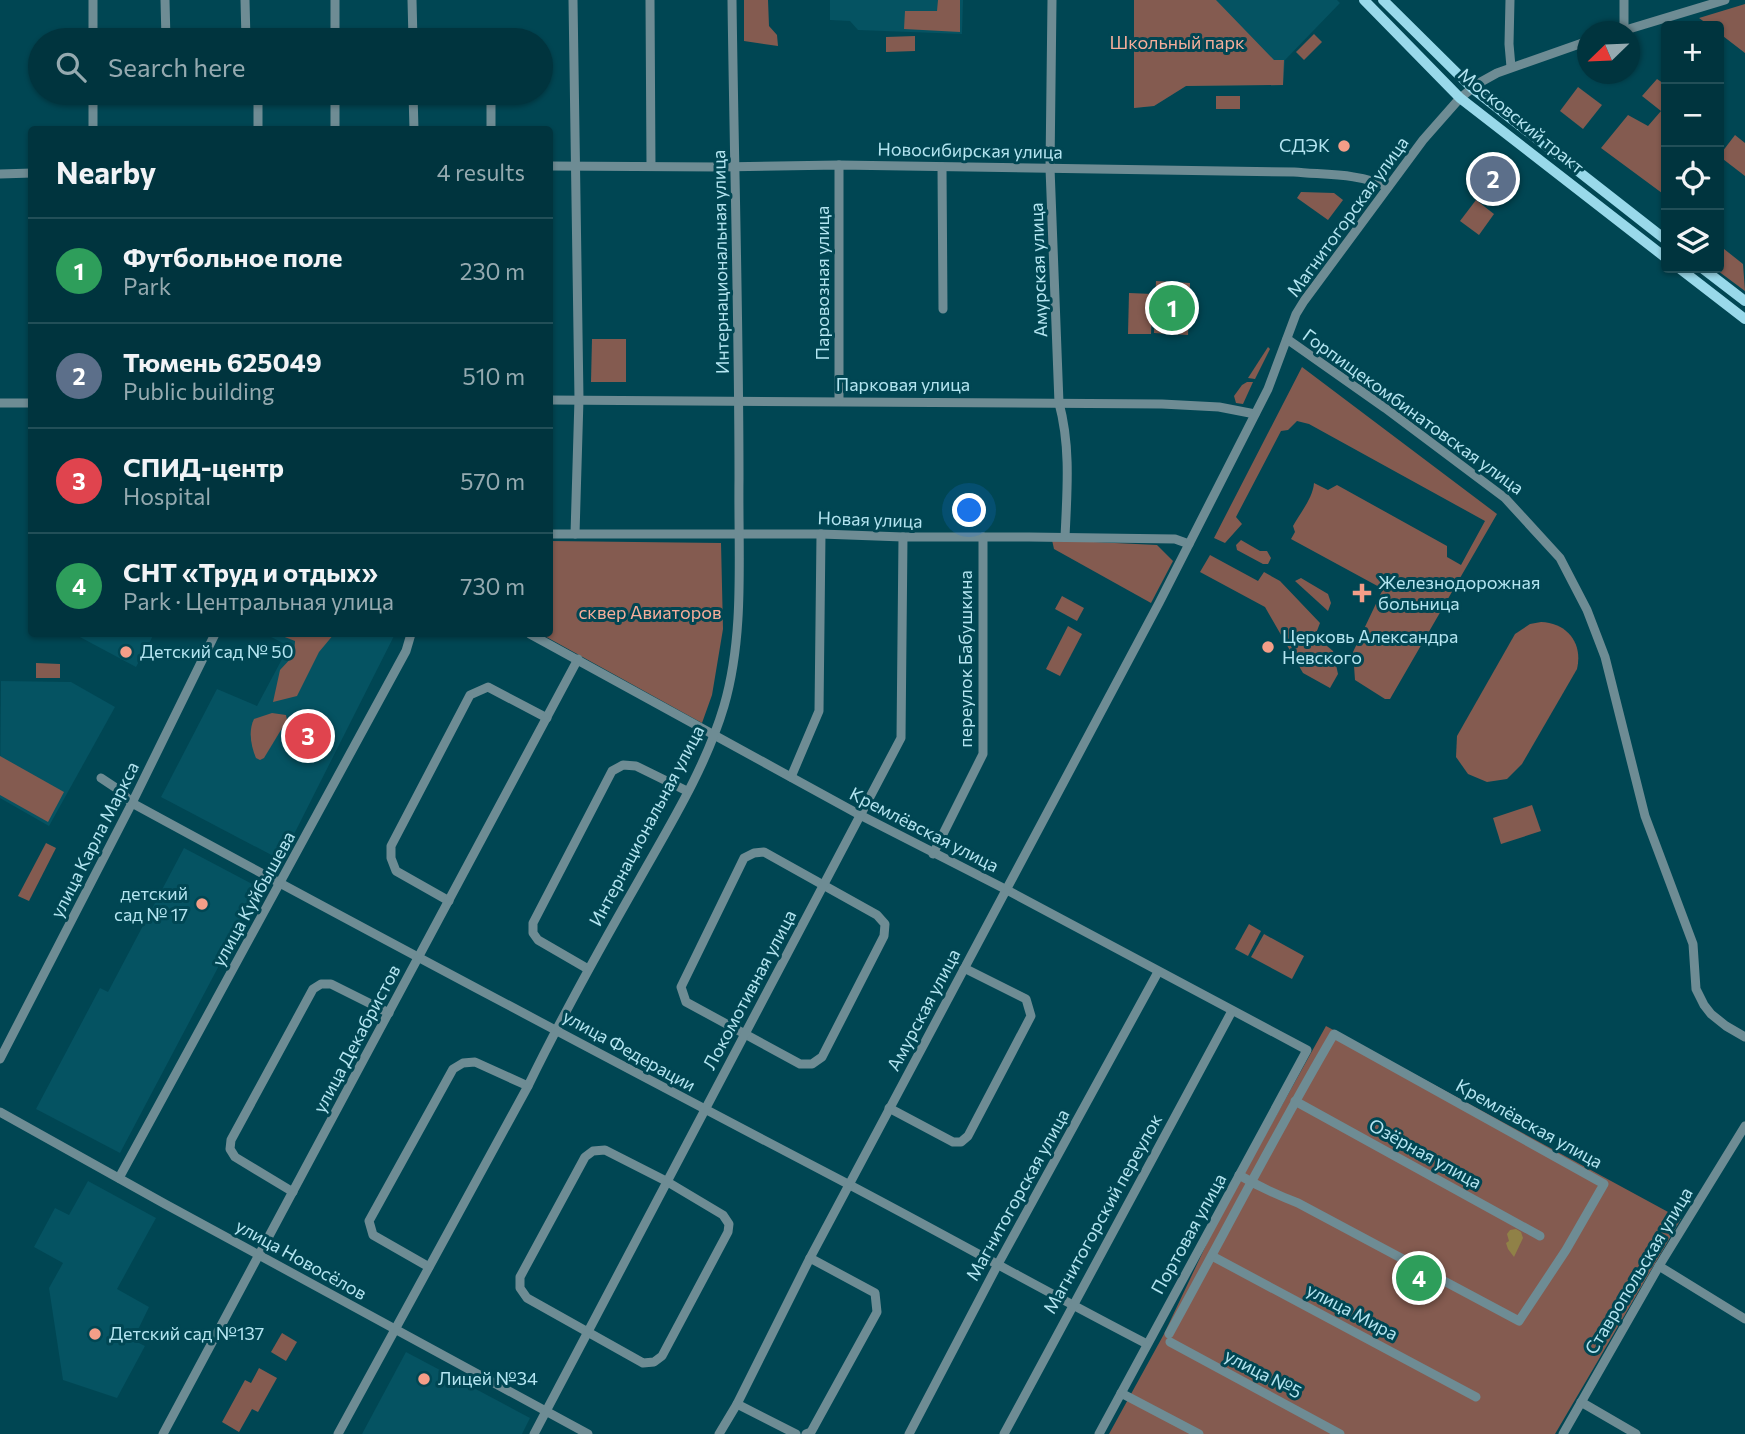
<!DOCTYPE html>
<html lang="en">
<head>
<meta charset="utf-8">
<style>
	body { margin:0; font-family:Commissioner,sans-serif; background:#0a3c45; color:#f1f3f6 }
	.controls { position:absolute; right:21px; top:21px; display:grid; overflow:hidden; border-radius:7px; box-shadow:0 2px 5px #0004 }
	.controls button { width:63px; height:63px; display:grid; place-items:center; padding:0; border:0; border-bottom:2px solid #224f58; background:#00343e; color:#f1f3f6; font:35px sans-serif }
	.compass { position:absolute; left:1577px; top:21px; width:63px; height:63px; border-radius:50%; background:#00343e; box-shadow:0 2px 5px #0004; rotate:247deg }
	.you { position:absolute; left:970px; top:511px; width:24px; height:24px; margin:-18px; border:5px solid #fff; border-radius:50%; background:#1a73e8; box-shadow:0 0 0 10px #1a73e833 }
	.badge { display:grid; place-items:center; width:46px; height:46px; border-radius:50%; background:#e69b98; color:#fff; font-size:23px; font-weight:700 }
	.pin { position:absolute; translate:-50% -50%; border:4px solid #fff; box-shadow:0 2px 7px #0006 }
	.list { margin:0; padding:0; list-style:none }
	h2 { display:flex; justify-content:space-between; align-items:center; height:91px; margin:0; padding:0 28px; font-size:30px }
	h2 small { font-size:23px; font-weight:400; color:#95aab0 }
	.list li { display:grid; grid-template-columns:46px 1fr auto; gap:21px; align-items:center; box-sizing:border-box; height:105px; padding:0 28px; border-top:2px solid #224f58 }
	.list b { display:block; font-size:26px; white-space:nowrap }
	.list p { margin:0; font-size:23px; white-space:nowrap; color:#95aab0 }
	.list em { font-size:23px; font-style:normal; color:#95aab0 }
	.icon { flex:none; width:38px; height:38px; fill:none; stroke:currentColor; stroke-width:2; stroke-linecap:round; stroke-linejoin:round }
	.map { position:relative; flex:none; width:1745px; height:1434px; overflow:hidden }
	.search { position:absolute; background:#00343e; box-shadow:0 2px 5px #0004; left:28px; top:28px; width:525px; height:77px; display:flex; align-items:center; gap:18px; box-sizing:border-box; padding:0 24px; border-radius:38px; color:#95aab0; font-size:26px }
	.panel { position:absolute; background:#00343e; box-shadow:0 2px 5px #0004; left:28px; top:126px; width:525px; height:511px; border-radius:7px }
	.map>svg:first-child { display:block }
</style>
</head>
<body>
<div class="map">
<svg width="1745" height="1434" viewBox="0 0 1745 1434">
	<rect width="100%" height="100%" fill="#004653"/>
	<!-- built -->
	<g fill="#055362">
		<polygon points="830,0 963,0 962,34 858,30 850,21 830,20"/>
		<polygon points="1134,0 1337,0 1340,3 1285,60 1283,85 1186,86 1154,106 1134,108"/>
		<polygon points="78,634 154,634 136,667 78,636"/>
		<polygon points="265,634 395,634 281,860 161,797 217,689 257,706 289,646"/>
		<polygon points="1,681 71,682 115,707 49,826 0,798"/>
		<polygon points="184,848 260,888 120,1153 36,1109 100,988 108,992"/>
		<polygon points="88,1181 156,1218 117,1289 149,1307 133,1340 145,1346 117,1398 63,1380 49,1288 63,1263 34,1247 55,1208 69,1215"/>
		<polygon points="406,1352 530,1418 522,1434 362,1434"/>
	</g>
	<!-- green -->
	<g fill="#845b50">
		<polygon points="744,0 768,0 769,26 777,35 778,46 744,41"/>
		<polygon points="938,0 960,0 960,32 904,29 905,11 937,11"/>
		<polygon points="1134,0 1216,0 1274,60 1284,60 1283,85 1186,86 1154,106 1134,108"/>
		<polygon points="1745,4 1745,53 1719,33 1719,26 1710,26 1699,18"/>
		<polygon points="1314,34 1322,42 1304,60 1296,52"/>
		<polygon points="915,36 915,51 886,52 886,37"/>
		<polygon points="1657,79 1666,85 1666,196 1601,148 1628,115 1648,126 1661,111 1642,96"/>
		<polygon points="1578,87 1602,105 1583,129 1560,111"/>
		<rect x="1216" y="96" width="24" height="13"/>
		<polygon points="1735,135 1745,143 1745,176 1719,156"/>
		<polygon points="1301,192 1334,193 1343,200 1328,220 1297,198"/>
		<polygon points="1476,200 1494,214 1479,235 1460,221"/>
		<polygon points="1719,245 1743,264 1745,291 1714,268 1719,268"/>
		<polygon points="1156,281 1190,283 1188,335 1154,333"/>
		<polygon points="1129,293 1153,294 1151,334 1128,334"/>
		<polygon points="592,339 626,339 626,382 591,382"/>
		<polygon points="1268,347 1270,349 1255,379 1248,378"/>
		<path d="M1302,367L1497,514L1390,699H1385L1355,680L1353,652L1383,589L1291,539L1295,532L1293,526C1300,513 1313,498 1314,483L1328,490L1337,485L1447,546V557L1461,565L1485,521L1309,424L1297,421L1288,430L1281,431L1236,517L1242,524L1225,543L1214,538Z"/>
		<polygon points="1247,382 1253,382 1243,404 1236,403 1234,396 1242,385"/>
		<polygon points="1052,540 1157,545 1173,561 1151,603 1054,549"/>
		<polygon points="1241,540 1260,551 1267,551 1271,558 1268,564 1263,564 1237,550 1236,545"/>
		<polygon points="550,541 721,543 723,629 712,695 702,723 541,634 550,634"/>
		<polygon points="1210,555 1258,581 1264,572 1280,581 1320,623 1315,636 1333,651 1338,674 1330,688 1303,673 1265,607 1200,572"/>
		<polygon points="1301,578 1328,594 1331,603 1328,611 1295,581"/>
		<polygon points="1062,596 1084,608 1077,621 1055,609"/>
		<path d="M1541,622C1568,623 1583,644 1577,669L1522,764L1507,779L1487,782L1468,774L1456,757L1457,736L1515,634L1530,624Z"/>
		<polygon points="1068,626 1082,634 1060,676 1046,669"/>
		<polygon points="277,634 334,634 319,652 297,696 273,702 280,670 294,655 295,641"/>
		<polygon points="36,663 60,664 60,678 36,678"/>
		<path d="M272,713L286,715L287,720L264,758L260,760L256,758C251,746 248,731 254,719Z"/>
		<polygon points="0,756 64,792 48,822 0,795"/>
		<polygon points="1532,805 1541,831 1501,844 1493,818"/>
		<polygon points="46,843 56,848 29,901 18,896"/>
		<polygon points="1249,924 1261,931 1248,956 1235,949"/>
		<polygon points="1264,934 1304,956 1292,979 1251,957"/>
		<polygon points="1326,1026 1681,1219 1555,1434 1109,1434 1164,1334 1217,1222"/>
		<polygon points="282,1333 297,1342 286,1361 271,1352"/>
		<polygon points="259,1368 277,1378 258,1412 252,1409 239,1432 222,1422 245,1380 251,1383"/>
	</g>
	<!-- water -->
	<polygon fill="#908147" points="1516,1229 1521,1232 1523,1238 1514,1257 1508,1249 1506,1243 1509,1241 1507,1234 1510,1230"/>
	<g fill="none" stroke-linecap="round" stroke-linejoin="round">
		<!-- minor -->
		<g stroke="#6e8c94" stroke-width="9">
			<polyline points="165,0 166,40"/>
			<polyline points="245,0 246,40"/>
			<polyline points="335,0 335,40"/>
			<polyline points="412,0 413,40"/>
			<polyline points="573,0 579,399 575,534"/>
			<polyline points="650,0 651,166"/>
			<path d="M1052,0L1050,168L1059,403C1071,447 1067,492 1065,537"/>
			<polyline points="1510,0 1509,44 1511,67"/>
			<polyline points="1624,30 1624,0"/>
			<polyline points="1619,32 1725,0"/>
			<polyline points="93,40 93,0"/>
			<polyline points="168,93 168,97"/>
			<polyline points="255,93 258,103 258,130"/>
			<polyline points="335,93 335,130"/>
			<polyline points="413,93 414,130"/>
			<polyline points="93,130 93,93"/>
			<polyline points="491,130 491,93"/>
			<path d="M550,166L719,167L839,165L1294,172C1325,175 1359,173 1388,187"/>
			<polyline points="942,167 943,309"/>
			<polyline points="0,174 32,173"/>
			<polyline points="1287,339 1385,408 1505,498 1560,558 1587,610 1605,657 1645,816 1693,944 1696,989 1704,1005 1711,1014 1726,1026 1745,1037"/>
			<polyline points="550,400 1162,404 1219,407 1255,414"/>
			<polyline points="839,401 839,165"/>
			<polyline points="0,403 32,403"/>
			<polyline points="550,534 821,534 903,537 1029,537 1175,539 1189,544"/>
			<polyline points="530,634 860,815 1007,890 1307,1050 1099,1434"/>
			<polyline points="791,777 819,711 821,534"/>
			<path d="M101,778L119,790L132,803C369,932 607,1058 846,1183C947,1236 1046,1292 1147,1344"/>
			<polygon points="764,852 877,915 885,924 884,936 822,1057 812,1064 800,1064 686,1002 681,987 744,858 754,853"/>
			<polyline points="933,854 983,754 983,537"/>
			<polyline points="449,901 396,871 391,858 391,846 470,695 488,687 547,718"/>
			<polyline points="588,969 538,940 533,933 533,923 612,771 623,765 636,766 687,791"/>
			<polyline points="0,1059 132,803 215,634"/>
			<polyline points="1295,1101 1540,1236"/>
			<polyline points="889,1108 953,1142 961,1142 968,1136 1031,1016 1026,999 964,968"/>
			<polyline points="0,1112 165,1204 588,1434"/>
			<polygon points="605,1150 666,1181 723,1215 729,1224 728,1232 662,1356 654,1362 643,1363 527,1298 520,1288 520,1277 585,1157 593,1151"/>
			<polyline points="119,1178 406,651 411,634"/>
			<polyline points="293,1192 235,1157 230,1149 231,1140 313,989 321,984 331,984 389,1013"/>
			<polyline points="1212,1256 1476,1397"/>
			<polyline points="1659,1266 1745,1319"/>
			<polyline points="429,1267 373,1235 369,1221 453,1069 463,1063 475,1062 528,1086"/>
			<path d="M1169,1334C1224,1234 1276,1133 1334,1034L1604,1184L1566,1250L1519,1321L1298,1203C1277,1195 1258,1186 1239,1175"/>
			<polyline points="1170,1342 1340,1434"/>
			<polyline points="1121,1393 1199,1434"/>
			<polyline points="1581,1402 1636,1434"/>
			<polyline points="737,1404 796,1434"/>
			<polyline points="163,1434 578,659"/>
			<path d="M338,1434L528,1086C562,1016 600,948 639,880C670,825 706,767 724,706C745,634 738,554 739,479C739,319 734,160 732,0"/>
			<polyline points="534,1434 901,738 903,537"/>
			<polyline points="719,1434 737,1404 810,1258 1159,603 1268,389 1296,314 1304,301 1423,140 1460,98 1479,83 1497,73 1588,41"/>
			<polyline points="806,1434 811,1432 877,1312 875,1293 810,1258"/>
			<polyline points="909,1434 997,1266 1158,972"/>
			<polyline points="1004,1434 1232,1011"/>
			<polyline points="1563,1434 1659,1266 1745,1126"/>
		</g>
		<!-- major -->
		<g stroke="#99d9ea" stroke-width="10">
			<polyline points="1364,0 1460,98 1666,258"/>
			<polyline points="1383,0 1472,88 1666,240"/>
			<polyline points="1679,268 1745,319"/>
			<polyline points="1702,268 1745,301"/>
		</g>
	</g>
	<!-- markers -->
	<g fill="#f49e88" stroke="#004653" stroke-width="2.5">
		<circle cx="1344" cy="146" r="7"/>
		<path d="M1358.5 582.5h7v7h7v7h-7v7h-7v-7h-7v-7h7z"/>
		<circle cx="1268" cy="647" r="7"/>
		<circle cx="126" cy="652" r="7"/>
		<circle cx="202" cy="904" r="7"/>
		<circle cx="95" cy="1334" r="7"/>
		<circle cx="424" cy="1379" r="7"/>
	</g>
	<g text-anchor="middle" stroke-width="6" stroke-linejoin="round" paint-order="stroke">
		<!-- park labels -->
		<g font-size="18" fill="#f5ae9b" stroke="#004653">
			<text x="1177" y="49">Школьный парк</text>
			<text x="650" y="619">сквер Авиаторов</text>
		</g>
		<!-- street labels -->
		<g font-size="18" fill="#b3e5f1" stroke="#004653">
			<text transform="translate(1521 121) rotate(39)" y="6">Московский тракт</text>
			<text transform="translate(970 151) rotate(1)" y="6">Новосибирская улица</text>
			<text transform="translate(1348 217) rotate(-54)" y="6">Магнитогорская улица</text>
			<text transform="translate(721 262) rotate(-91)" y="6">Интернациональная улица</text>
			<text transform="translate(1039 270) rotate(-92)" y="6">Амурская улица</text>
			<text transform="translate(823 283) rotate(-90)" y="6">Паровозная улица</text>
			<text x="903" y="391">Парковая улица</text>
			<text transform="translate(1413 412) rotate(36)" y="6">Горпищекомбинатовская улица</text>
			<text transform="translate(870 520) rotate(2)" y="6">Новая улица</text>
			<text transform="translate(966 659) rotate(-90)" y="6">переулок Бабушкина</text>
			<text transform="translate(647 826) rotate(-62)" y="6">Интернациональная улица</text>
			<text transform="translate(924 830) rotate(27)" y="6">Кремлёвская улица</text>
			<text transform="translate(95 840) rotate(-63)" y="6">улица Карла Маркса</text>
			<text transform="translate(254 899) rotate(-61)" y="6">улица Куйбышева</text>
			<text transform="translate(750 990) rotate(-62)" y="6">Локомотивная улица</text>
			<text transform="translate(924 1010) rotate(-62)" y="6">Амурская улица</text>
			<text transform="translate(357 1039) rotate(-62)" y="6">улица Декабристов</text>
			<text transform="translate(629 1051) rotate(29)" y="6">улица Федерации</text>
			<text transform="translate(1529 1124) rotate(29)" y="6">Кремлёвская улица</text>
			<text transform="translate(1425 1154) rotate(29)" y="6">Озёрная улица</text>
			<text transform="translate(1018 1195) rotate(-61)" y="6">Магнитогорская улица</text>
			<text transform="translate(1103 1214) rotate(-61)" y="6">Магнитогорский переулок</text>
			<text transform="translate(1189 1234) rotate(-61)" y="6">Портовая улица</text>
			<text transform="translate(301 1260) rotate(29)" y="6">улица Новосёлов</text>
			<text transform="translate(1639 1271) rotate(-59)" y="6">Ставропольская улица</text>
			<text transform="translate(1352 1312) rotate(28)" y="6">улица Мира</text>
			<text transform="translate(1263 1374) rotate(28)" y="6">улица №5</text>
		</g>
		<!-- poi labels -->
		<g font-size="18" fill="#b3e5f1" stroke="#004653" text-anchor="start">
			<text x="1330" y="152" text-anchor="end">СДЭК</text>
			<text x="1378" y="589">Железнодорожная<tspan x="1378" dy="21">больница</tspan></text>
			<text x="1282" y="643">Церковь Александра<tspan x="1282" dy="21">Невского</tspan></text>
			<text x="140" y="658">Детский сад № 50</text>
			<text x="188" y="900" text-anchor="end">детский<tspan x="188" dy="21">сад № 17</tspan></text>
			<text x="109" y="1340">Детский сад №137</text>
			<text x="438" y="1385">Лицей №34</text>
		</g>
	</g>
</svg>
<div class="controls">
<button>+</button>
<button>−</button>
<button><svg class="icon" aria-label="locate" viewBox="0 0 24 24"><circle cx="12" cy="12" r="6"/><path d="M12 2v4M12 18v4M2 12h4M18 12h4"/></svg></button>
<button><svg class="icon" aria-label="layers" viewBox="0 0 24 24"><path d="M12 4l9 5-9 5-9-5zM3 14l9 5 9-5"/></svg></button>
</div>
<svg class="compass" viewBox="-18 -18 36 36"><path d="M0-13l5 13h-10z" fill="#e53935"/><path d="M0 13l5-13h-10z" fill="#95aab0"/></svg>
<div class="you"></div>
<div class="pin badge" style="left:1172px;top:308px;background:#2e9e5b">1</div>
<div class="pin badge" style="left:1493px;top:179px;background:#5c6f8a">2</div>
<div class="pin badge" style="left:308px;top:736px;background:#e0444e">3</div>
<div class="pin badge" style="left:1419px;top:1278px;background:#2e9e5b">4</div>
<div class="search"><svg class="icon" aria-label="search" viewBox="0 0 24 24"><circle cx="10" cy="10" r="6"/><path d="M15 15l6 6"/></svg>Search here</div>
<section class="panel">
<h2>Nearby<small>4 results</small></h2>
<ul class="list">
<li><span class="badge" style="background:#2e9e5b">1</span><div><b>Футбольное поле</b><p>Park</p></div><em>230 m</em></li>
<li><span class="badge" style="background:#5c6f8a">2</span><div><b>Тюмень 625049</b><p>Public building</p></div><em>510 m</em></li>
<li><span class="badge" style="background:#e0444e">3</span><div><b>СПИД-центр</b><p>Hospital</p></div><em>570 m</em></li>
<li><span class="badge" style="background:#2e9e5b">4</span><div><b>СНТ «Труд и отдых»</b><p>Park · Центральная улица</p></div><em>730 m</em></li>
</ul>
</section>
</div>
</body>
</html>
